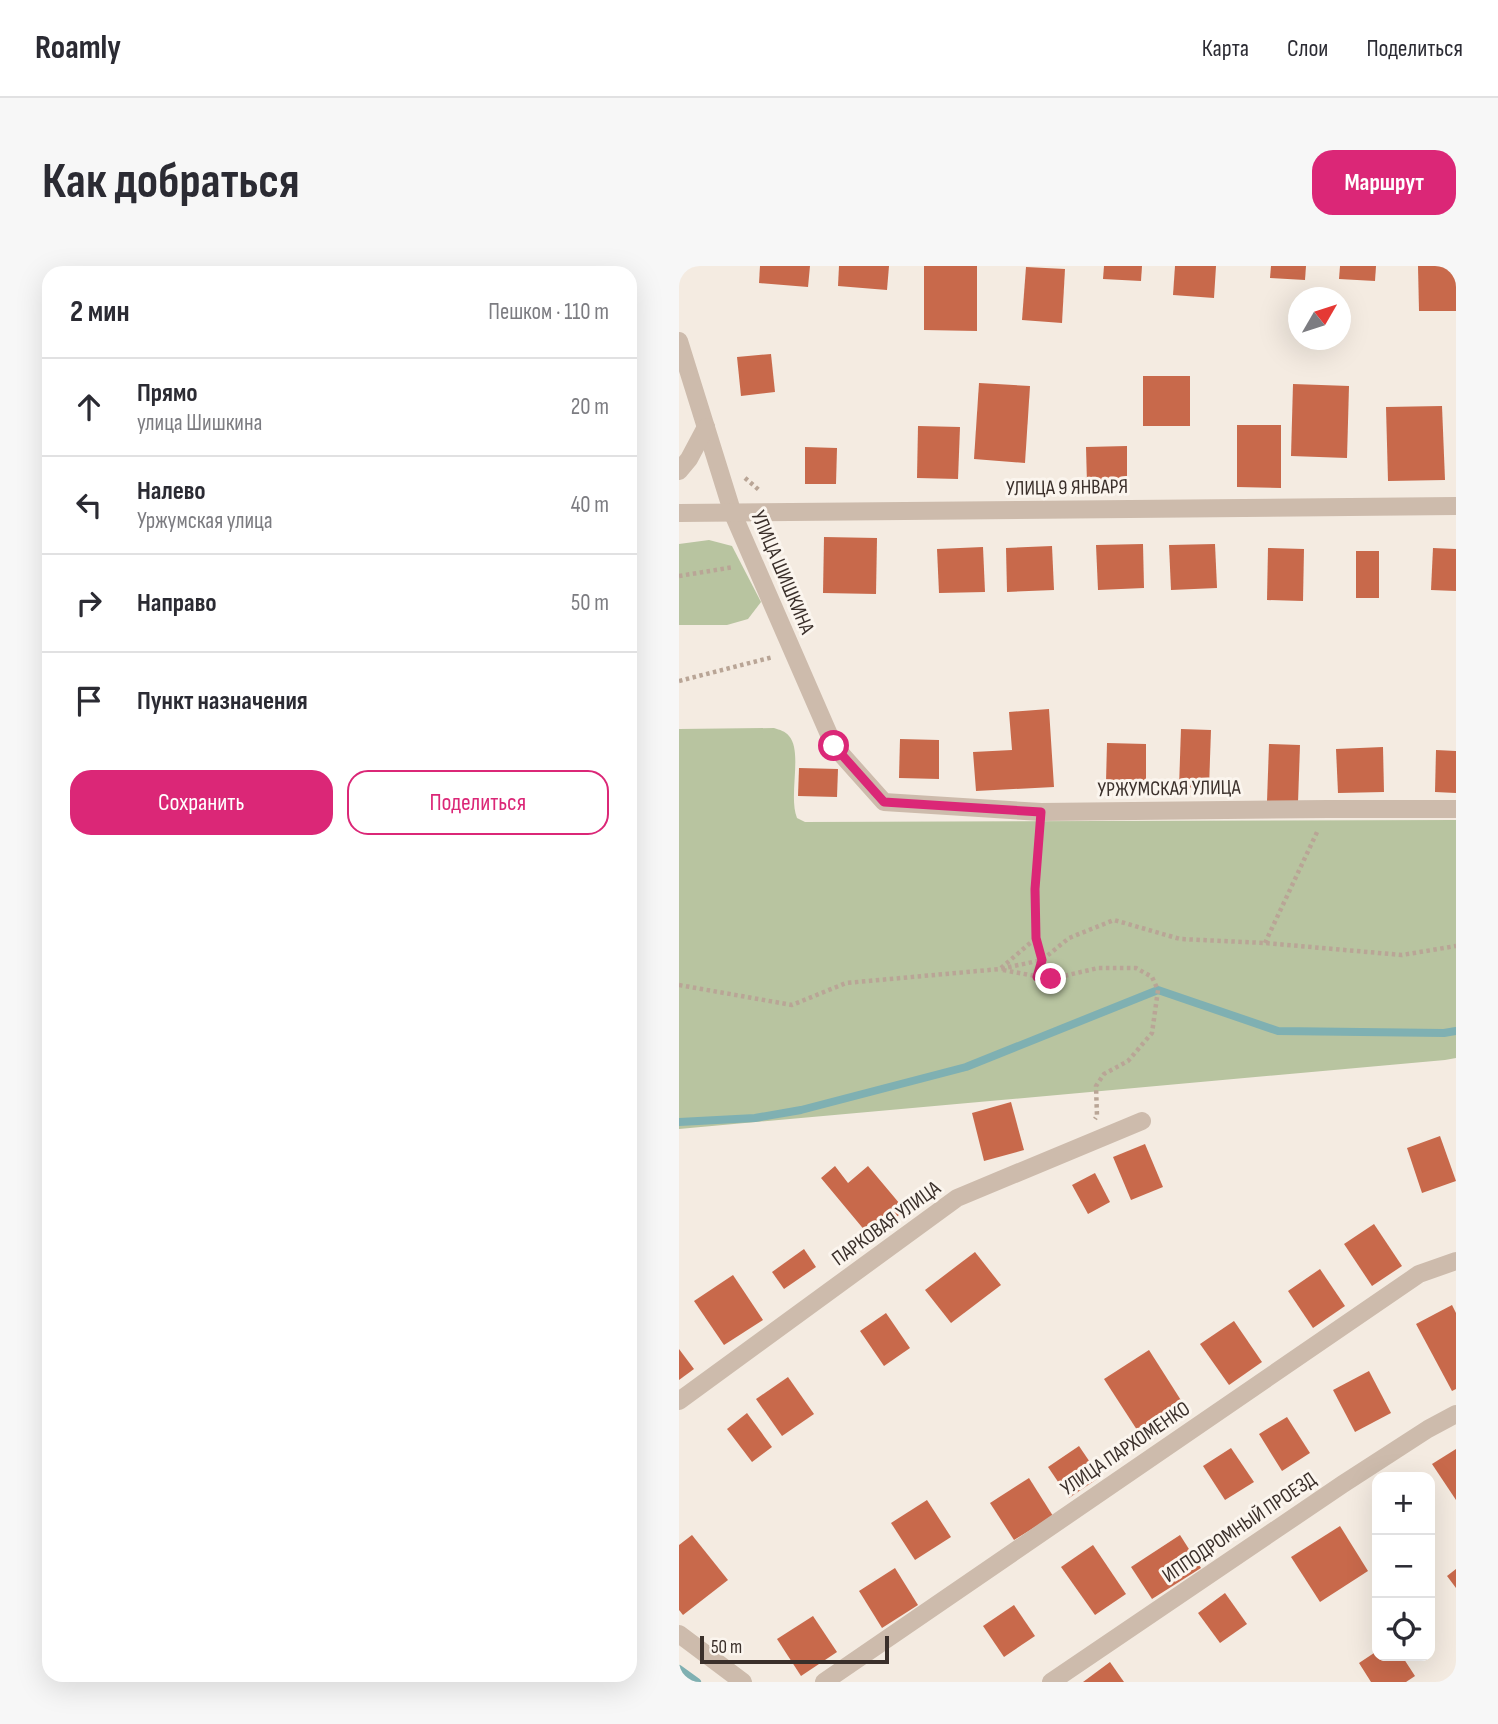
<!DOCTYPE html>
<html lang="ru">
<head>
<meta charset="utf-8">
<style>
	body { margin:0; font-family:"Sofia Sans Condensed",sans-serif; background:#f7f7f7; color:#2b2b33 }
	.controls { position:absolute; right:21px; bottom:21px; display:grid; overflow:hidden; border-radius:14px; box-shadow:0 7px 28px #0002 }
	.controls button { width:63px; height:63px; display:grid; place-items:center; padding:0; border:0; border-bottom:2px solid #e1e1e2; background:#fff; color:#2b2b33; font:35px sans-serif }
	.compass { position:absolute; left:609px; top:21px; width:63px; height:63px; border-radius:50%; background:#fff; box-shadow:0 7px 28px #0002; rotate:51deg }
	.scale { position:absolute; left:21px; bottom:18px; width:189px; box-sizing:border-box; padding-left:7px; border:4px solid #3b302b; border-top:0; font-size:19px; line-height:24px; white-space:nowrap; color:#3b302b; -webkit-text-stroke:5px #fbf5ee; paint-order:stroke }
	.stop { position:absolute; width:21px; height:21px; margin:-16px; border:5px solid #db2777; border-radius:50%; background:#fff }
	.stop.end { background:#db2777; border-color:#fff; box-shadow:0 2px 7px #0008 }
	.list { margin:0; padding:0; list-style:none }
	h2 { display:flex; justify-content:space-between; align-items:center; height:91px; margin:0; padding:0 28px; font-size:30px }
	h2 small { font-size:23px; font-weight:400; color:#7c7c81 }
	.list li { display:grid; grid-template-columns:46px 1fr auto; gap:21px; align-items:center; box-sizing:border-box; height:98px; padding:0 28px; border-top:2px solid #e1e1e2 }
	.list b { display:block; font-size:26px; white-space:nowrap }
	.list p { margin:0; font-size:23px; white-space:nowrap; color:#7c7c81 }
	.list em { font-size:23px; font-style:normal; color:#7c7c81 }
	.actions { display:flex; gap:14px; padding:21px 28px }
	.actions a { flex:1; padding:16px 0; border:2px solid #db2777; border-radius:21px; text-align:center; font-size:24px; color:#db2777 }
	.actions .main { background:#db2777; color:#fff }
	.icon { flex:none; width:38px; height:38px; fill:none; stroke:currentColor; stroke-width:2; stroke-linecap:round; stroke-linejoin:round }
	.map { position:relative; flex:none; width:777px; height:1416px; overflow:hidden; border-radius:21px }
	header { display:flex; align-items:center; gap:42px; box-sizing:border-box; height:98px; padding:0 35px; background:#fff; border-bottom:2px solid #e1e1e2 }
	header strong { font-size:33px }
	nav { display:flex; gap:38px; margin-inline-start:auto; font-size:24px }
	.intro { display:flex; align-items:center; justify-content:space-between; box-sizing:border-box; height:168px; padding:0 42px }
	h1 { margin:0; font-size:49px }
	.button { padding:18px 32px; border-radius:21px; background:#db2777; color:#fff; font-size:24px; font-weight:700 }
	main { display:flex; gap:42px; padding:0 42px }
	aside { flex:1; background:#fff; border-radius:21px; box-shadow:0 7px 28px #0002 }
	.map>svg:first-child { display:block }
</style>
</head>
<body>
<header>
<strong>Roamly</strong>
<nav><a>Карта</a><a>Слои</a><a>Поделиться</a></nav>
</header>
<div class="intro"><h1>Как добраться</h1><a class="button">Маршрут</a></div>
<main>
<aside>
<h2>2 мин<small>Пешком · 110 m</small></h2>
<ul class="list">
<li><svg class="icon" aria-label="ahead" viewBox="0 0 24 24"><path d="M12 20V5M6 11l6-6 6 6"/></svg><div><b>Прямо</b><p>улица Шишкина</p></div><em>20 m</em></li>
<li><svg class="icon" aria-label="left" viewBox="0 0 24 24"><path d="M17 20v-9H6M10 6l-5 5 5 5"/></svg><div><b>Налево</b><p>Уржумская улица</p></div><em>40 m</em></li>
<li><svg class="icon" aria-label="right" viewBox="0 0 24 24"><path d="M7 20v-9h11M14 6l5 5-5 5"/></svg><div><b>Направо</b></div><em>50 m</em></li>
<li><svg class="icon" aria-label="arrive" viewBox="0 0 24 24"><path d="M6 21V4h12l-3 4 3 4H6"/></svg><div><b>Пункт назначения</b></div></li>
</ul>
<div class="actions"><a class="main">Сохранить</a><a>Поделиться</a></div>
</aside>
<div class="map">
<svg width="777" height="1416" viewBox="0 0 777 1416">
	<rect width="100%" height="100%" fill="#f4ebe1"/>
	<!-- green -->
	<g fill="#b8c4a0">
		<polygon points="30,274 53,280 82,336 69,353 48,359 0,359 0,278"/>
		<path d="M95,462C101,464 106,465 110,470C124,486 109,530 118,552L126,556L777,554V792L766,794L0,863V463Z"/>
	</g>
	<g fill="none" stroke-linecap="round" stroke-linejoin="round">
		<!-- stream -->
		<g stroke="#7fb0b2" stroke-width="8">
			<polyline points="0,856 76,852 122,844 287,801 479,724 599,765 765,767 777,765"/>
			<polyline points="0,1403 18,1416"/>
		</g>
	</g>
	<!-- building -->
	<g fill="#c8694b">
		<polygon points="81,0 131,0 129,21 80,17"/>
		<polygon points="160,0 210,0 208,24 159,20"/>
		<polygon points="245,0 298,0 298,65 245,64"/>
		<polygon points="425,0 463,0 462,15 424,13"/>
		<polygon points="496,0 537,0 535,32 494,29"/>
		<polygon points="592,0 627,0 626,14 591,12"/>
		<polygon points="661,0 697,0 696,15 660,13"/>
		<polygon points="739,0 777,0 777,45 740,45"/>
		<polygon points="347,1 386,3 383,57 343,54"/>
		<polygon points="92,88 96,126 62,130 58,91"/>
		<rect x="464" y="110" width="47" height="50"/>
		<polygon points="300,117 351,120 346,197 295,193"/>
		<polygon points="614,118 670,120 668,192 612,190"/>
		<polygon points="763,140 766,214 709,215 707,141"/>
		<polygon points="558,159 602,159 602,222 558,221"/>
		<polygon points="239,160 281,161 279,213 238,212"/>
		<polygon points="448,180 448,218 408,218 407,181"/>
		<polygon points="126,181 158,182 157,218 126,218"/>
		<polygon points="145,271 198,272 197,328 144,327"/>
		<polygon points="464,278 465,322 419,324 417,279"/>
		<polygon points="536,278 538,322 492,324 490,279"/>
		<polygon points="373,280 375,324 328,326 327,282"/>
		<polygon points="304,281 306,326 260,327 258,283"/>
		<polygon points="589,282 625,283 624,335 588,334"/>
		<polygon points="754,282 777,283 777,325 752,324"/>
		<rect x="677" y="285" width="23" height="47"/>
		<polygon points="370,443 375,521 297,525 294,486 333,484 330,446"/>
		<polygon points="502,463 532,464 530,522 500,521"/>
		<polygon points="221,473 260,474 260,513 220,512"/>
		<polygon points="428,477 467,478 467,517 427,516"/>
		<polygon points="590,478 621,479 619,537 588,536"/>
		<polygon points="704,481 705,526 659,527 657,483"/>
		<polygon points="757,484 777,485 777,527 756,526"/>
		<polygon points="120,502 159,503 158,531 119,530"/>
		<polygon points="332,836 345,884 305,895 293,847"/>
		<polygon points="761,870 777,915 743,927 728,882"/>
		<polygon points="466,878 484,921 452,934 434,891"/>
		<polygon points="156,900 169,917 189,900 226,944 192,972 142,912"/>
		<polygon points="416,907 431,936 409,948 393,919"/>
		<polygon points="695,958 723,1000 693,1020 665,978"/>
		<polygon points="125,983 137,1001 105,1023 93,1006"/>
		<polygon points="296,986 322,1019 272,1057 246,1024"/>
		<polygon points="641,1003 666,1040 634,1062 609,1025"/>
		<polygon points="54,1009 84,1054 45,1079 15,1035"/>
		<polygon points="773,1039 777,1047 777,1123 773,1125 737,1058"/>
		<polygon points="207,1047 231,1082 205,1100 181,1065"/>
		<polygon points="555,1055 583,1096 550,1119 521,1078"/>
		<polygon points="0,1083 15,1103 0,1114"/>
		<polygon points="470,1084 505,1139 460,1167 425,1113"/>
		<polygon points="690,1105 712,1147 676,1166 654,1124"/>
		<polygon points="109,1111 135,1148 103,1170 77,1133"/>
		<polygon points="68,1147 93,1181 73,1196 48,1163"/>
		<polygon points="608,1151 631,1187 603,1205 580,1168"/>
		<polygon points="400,1180 421,1211 390,1232 369,1201"/>
		<polygon points="552,1182 575,1216 546,1234 524,1200"/>
		<polygon points="777,1183 777,1234 753,1198"/>
		<polygon points="350,1212 374,1250 335,1274 311,1237"/>
		<polygon points="248,1234 272,1271 236,1294 212,1257"/>
		<polygon points="661,1260 689,1305 641,1336 612,1291"/>
		<polygon points="13,1269 49,1314 4,1349 0,1344 0,1279"/>
		<polygon points="501,1269 522,1302 473,1333 452,1301"/>
		<polygon points="414,1279 447,1328 416,1349 382,1301"/>
		<polygon points="216,1302 239,1339 203,1362 180,1325"/>
		<polygon points="777,1303 777,1322 768,1310"/>
		<polygon points="546,1327 568,1358 541,1377 519,1347"/>
		<polygon points="335,1339 356,1370 325,1391 304,1360"/>
		<polygon points="134,1350 158,1386 122,1410 98,1373"/>
		<polygon points="698,1385 698,1390 723,1390 736,1410 727,1416 692,1416 680,1397"/>
		<polygon points="431,1396 445,1416 404,1416"/>
	</g>
	<g fill="none" stroke-linecap="round" stroke-linejoin="round">
		<!-- path -->
		<g stroke="#b9a596" stroke-width="4.5" stroke-dasharray="3.5 3.5" stroke-linecap="butt">
			<polyline points="66,212 80,224"/>
			<polyline points="0,310 55,301"/>
			<polyline points="0,415 94,391"/>
			<polyline points="357,672 363,694 358,711"/>
			<polyline points="586,677 639,564"/>
			<polyline points="322,702 357,672 356,623 360,566"/>
			<polyline points="324,704 372,713 419,702 457,702 473,711 479,724 473,767 449,795 425,808 417,820 418,850 416,853"/>
			<polyline points="0,719 113,739 167,717 321,703 363,694 390,672 435,654 501,673 586,677 723,689 777,680"/>
		</g>
		<!-- minor -->
		<g stroke="#cdbbac" stroke-width="18">
			<polyline points="0,75 54,248 155,480 205,536 362,546 649,543 777,543"/>
			<polyline points="0,205 10,193 27,161"/>
			<polyline points="0,247 777,240"/>
			<polyline points="0,1135 278,932 463,855"/>
			<polyline points="0,1368 64,1416"/>
			<polyline points="145,1416 740,1008 777,995"/>
			<polyline points="372,1416 664,1218 749,1163 777,1148"/>
		</g>
	</g>
	<g fill="none" stroke-linecap="round" stroke-linejoin="round">
		<!-- route -->
		<polyline stroke="#db2777" stroke-width="9" points="155,480 205,536 362,546 356,623 357,672 363,694 358,711 372,713"/>
	</g>
	<g text-anchor="middle" stroke-width="6" stroke-linejoin="round" paint-order="stroke">
		<!-- street labels -->
		<g font-size="21" fill="#3b302b" stroke="#fbf5ee">
			<text transform="translate(388 221) rotate(-1)" y="7">УЛИЦА 9 ЯНВАРЯ</text>
			<text transform="translate(104 306) rotate(67)" y="7">УЛИЦА ШИШКИНА</text>
			<text transform="translate(490 522) rotate(-1)" y="7">УРЖУМСКАЯ УЛИЦА</text>
			<text transform="translate(207 957) rotate(-36)" y="7">ПАРКОВАЯ УЛИЦА</text>
			<text transform="translate(446 1182) rotate(-34)" y="7">УЛИЦА ПАРХОМЕНКО</text>
			<text transform="translate(560 1261) rotate(-34)" y="7">ИППОДРОМНЫЙ ПРОЕЗД</text>
		</g>
	</g>
</svg>
<div class="controls">
<button>+</button>
<button>−</button>
<button><svg class="icon" aria-label="locate" viewBox="0 0 24 24"><circle cx="12" cy="12" r="6"/><path d="M12 2v4M12 18v4M2 12h4M18 12h4"/></svg></button>
</div>
<svg class="compass" viewBox="-18 -18 36 36"><path d="M0-13l5 13h-10z" fill="#e53935"/><path d="M0 13l5-13h-10z" fill="#7c7c81"/></svg>
<div class="scale">50 m</div>
<div class="stop" style="left:155px;top:480px"></div>
<div class="stop end" style="left:372px;top:713px"></div>
</div>
</main>
</body>
</html>
